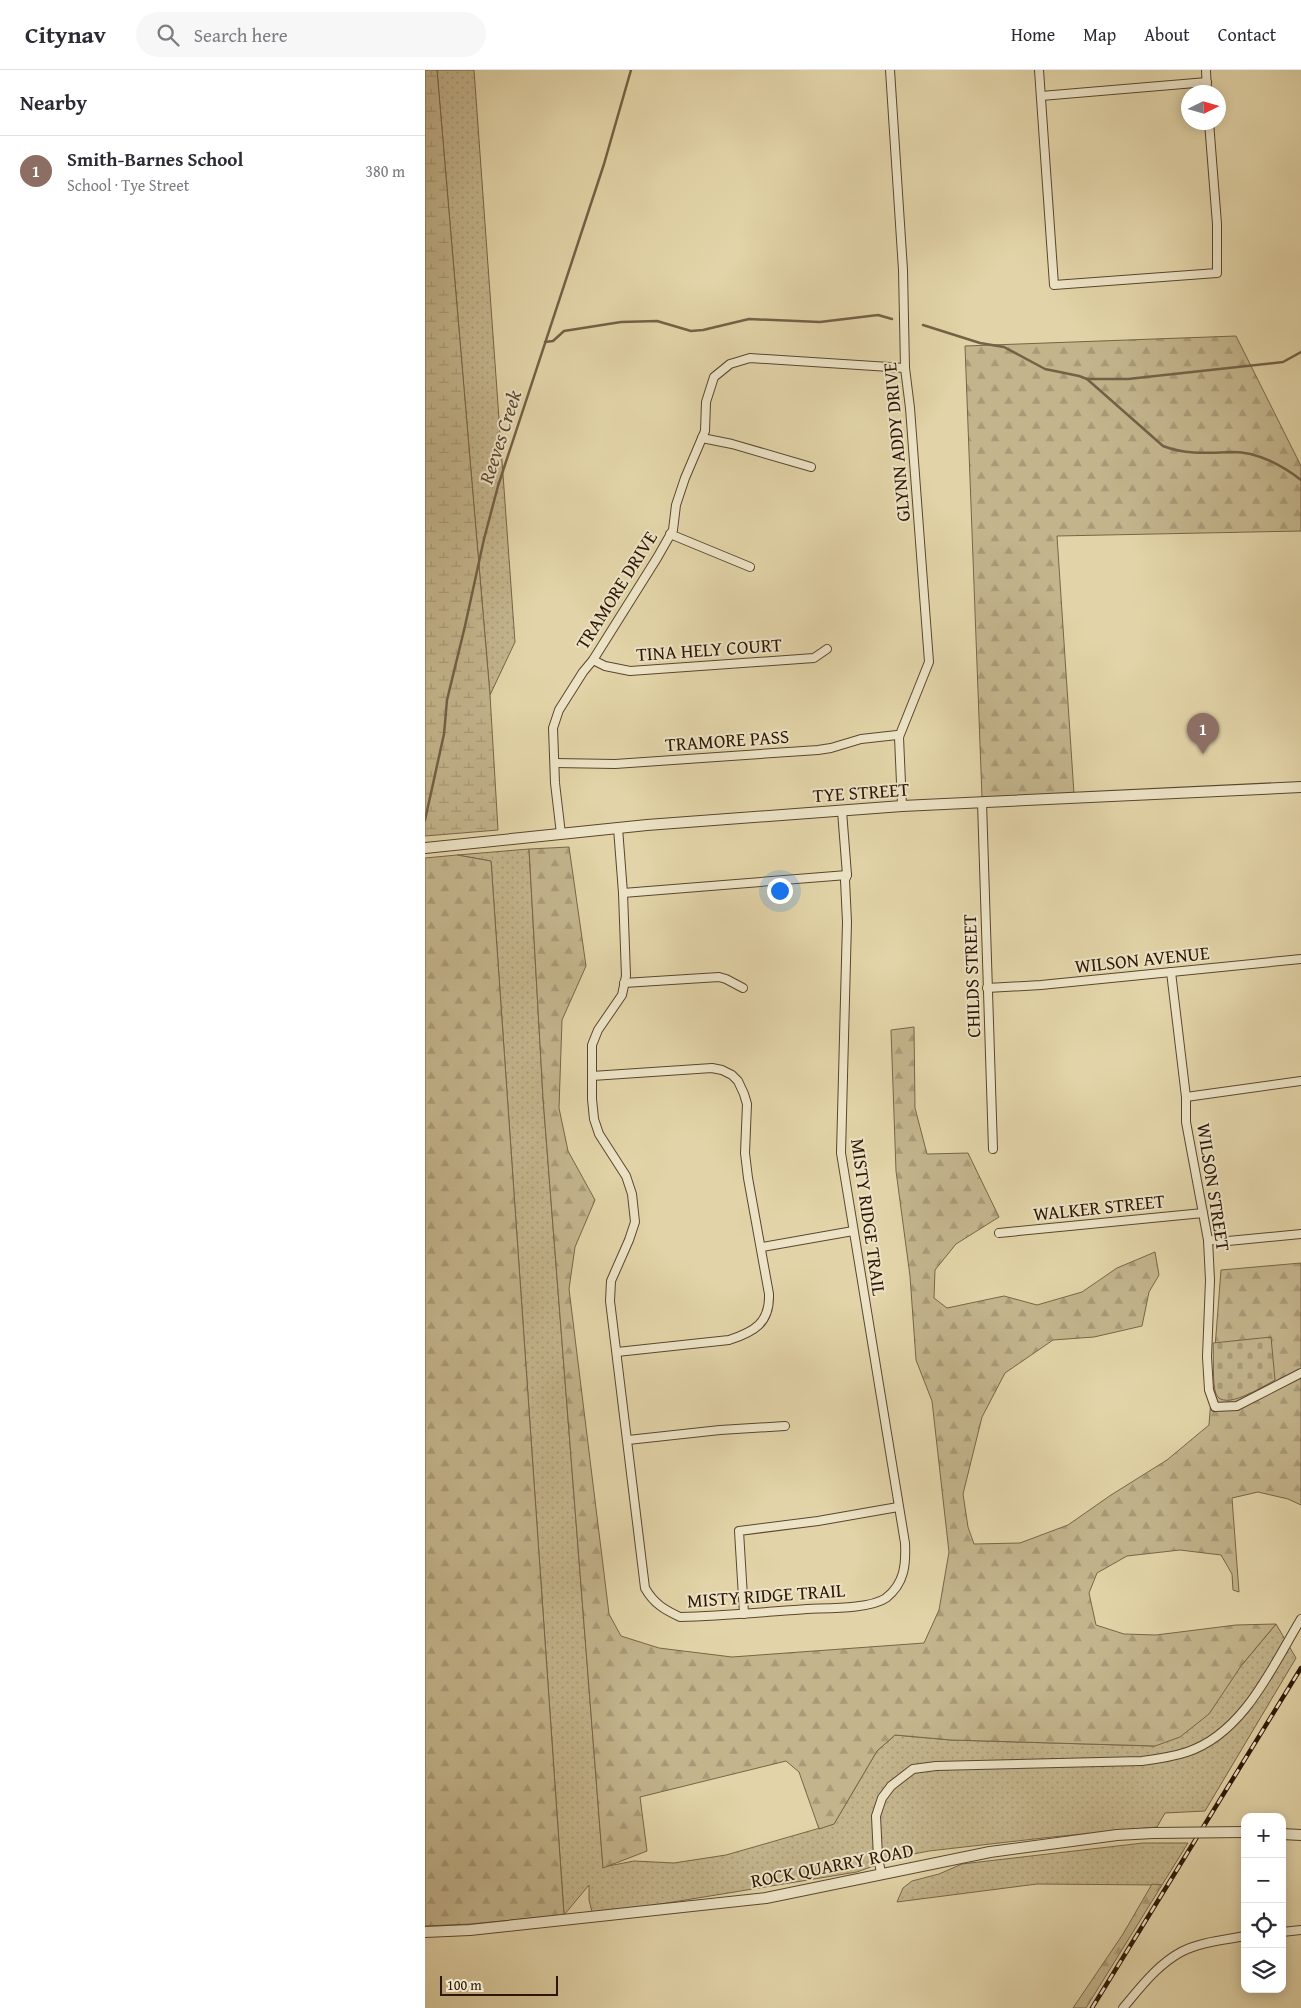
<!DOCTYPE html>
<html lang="en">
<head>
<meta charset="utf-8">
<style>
	body { margin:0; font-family:"Gentium Book Plus",serif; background:#f7f7f7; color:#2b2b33 }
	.controls { position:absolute; right:15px; bottom:15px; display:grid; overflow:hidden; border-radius:10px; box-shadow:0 2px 12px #0003 }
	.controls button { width:45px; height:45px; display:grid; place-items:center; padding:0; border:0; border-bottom:1px solid #e1e1e2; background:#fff; color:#2b2b33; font:25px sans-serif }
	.compass { position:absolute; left:756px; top:15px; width:45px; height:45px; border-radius:50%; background:#fff; box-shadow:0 2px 12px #0003; rotate:85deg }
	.scale { position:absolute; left:15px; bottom:12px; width:118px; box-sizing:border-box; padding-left:5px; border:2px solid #2d1605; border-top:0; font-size:14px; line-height:18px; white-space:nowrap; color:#2d1605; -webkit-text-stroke:4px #ece3c6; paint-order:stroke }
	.you { position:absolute; left:354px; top:820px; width:18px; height:18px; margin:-12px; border:4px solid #fff; border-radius:50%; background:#1a73e8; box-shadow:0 0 0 8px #1a73e833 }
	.badge { display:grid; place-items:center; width:32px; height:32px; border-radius:50%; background:#b45309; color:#fff; font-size:16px; font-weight:700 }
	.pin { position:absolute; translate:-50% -41px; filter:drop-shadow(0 1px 2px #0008) }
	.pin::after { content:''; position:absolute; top:26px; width:18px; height:15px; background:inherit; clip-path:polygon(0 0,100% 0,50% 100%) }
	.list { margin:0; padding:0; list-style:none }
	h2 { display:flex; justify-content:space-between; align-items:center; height:65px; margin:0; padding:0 20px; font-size:21px }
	h2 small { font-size:16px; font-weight:400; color:#7c7c81 }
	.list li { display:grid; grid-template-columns:32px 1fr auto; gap:15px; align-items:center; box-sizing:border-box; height:70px; padding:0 20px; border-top:1px solid #e1e1e2 }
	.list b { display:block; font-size:19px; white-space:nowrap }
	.list p { margin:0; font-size:16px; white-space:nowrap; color:#7c7c81 }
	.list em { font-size:16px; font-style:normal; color:#7c7c81 }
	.icon { flex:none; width:28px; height:28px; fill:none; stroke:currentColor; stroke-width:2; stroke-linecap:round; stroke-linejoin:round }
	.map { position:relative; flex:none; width:876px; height:1938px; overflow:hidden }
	header { display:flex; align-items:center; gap:30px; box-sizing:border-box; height:70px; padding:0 25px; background:#fff; border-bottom:1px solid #e1e1e2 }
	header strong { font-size:24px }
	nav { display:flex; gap:28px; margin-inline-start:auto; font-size:18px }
	.search { width:350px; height:45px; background:#f7f7f7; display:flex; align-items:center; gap:12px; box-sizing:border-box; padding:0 18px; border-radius:28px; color:#7c7c81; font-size:19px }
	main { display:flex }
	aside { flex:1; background:#fff }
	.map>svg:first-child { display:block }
</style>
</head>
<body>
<header>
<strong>Citynav</strong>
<div class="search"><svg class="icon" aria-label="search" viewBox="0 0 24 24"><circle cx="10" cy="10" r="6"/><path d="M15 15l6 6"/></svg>Search here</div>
<nav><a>Home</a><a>Map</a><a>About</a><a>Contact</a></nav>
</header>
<main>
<aside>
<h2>Nearby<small></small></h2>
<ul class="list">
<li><span class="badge" style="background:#8d6e63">1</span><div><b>Smith-Barnes School</b><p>School · Tye Street</p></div><em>380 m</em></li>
</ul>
</aside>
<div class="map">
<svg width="876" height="1938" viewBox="0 0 876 1938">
	<defs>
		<pattern id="grass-dots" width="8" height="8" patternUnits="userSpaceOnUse" patternTransform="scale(1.25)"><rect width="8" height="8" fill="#c3b48c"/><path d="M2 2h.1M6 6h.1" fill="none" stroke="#a89a77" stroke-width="1.8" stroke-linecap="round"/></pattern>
		<pattern id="forest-firs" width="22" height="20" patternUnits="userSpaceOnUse" patternTransform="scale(1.25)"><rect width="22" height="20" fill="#c3b48c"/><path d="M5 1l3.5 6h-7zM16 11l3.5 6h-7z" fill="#a89a77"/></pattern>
		<pattern id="wetland-marsh" width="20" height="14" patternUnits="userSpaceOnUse" patternTransform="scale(1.25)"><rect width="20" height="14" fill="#c3b48c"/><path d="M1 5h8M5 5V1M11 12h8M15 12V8" fill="none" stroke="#a89a77"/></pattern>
		<pattern id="cemetery-stones" width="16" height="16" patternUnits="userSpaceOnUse" patternTransform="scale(1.25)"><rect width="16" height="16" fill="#c3b48c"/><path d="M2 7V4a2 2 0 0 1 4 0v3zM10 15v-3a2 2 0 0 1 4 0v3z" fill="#a89a77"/></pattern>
	</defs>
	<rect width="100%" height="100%" fill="#e2d4a8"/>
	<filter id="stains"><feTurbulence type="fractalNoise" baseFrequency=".004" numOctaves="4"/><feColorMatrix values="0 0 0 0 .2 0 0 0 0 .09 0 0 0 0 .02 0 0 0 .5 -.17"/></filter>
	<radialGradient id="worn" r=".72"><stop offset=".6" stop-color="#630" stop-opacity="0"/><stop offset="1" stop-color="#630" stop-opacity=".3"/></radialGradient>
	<!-- grass -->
	<g fill="url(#grass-dots)" stroke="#786548">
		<polygon points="12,0 49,0 90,572 65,625"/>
		<polygon points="104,779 118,1028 178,1797 209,1791 249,1793 301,1785 409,1754 452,1681 470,1665 526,1670 730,1676 816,1596 851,1554 871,1588 780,1741 740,1743 732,1757 627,1767 504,1781 473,1787 432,1802 193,1841 167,1842 164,1830 164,1815 139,1845 66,791 32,785"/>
		<polygon points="718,1773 763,1773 737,1815 612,1814 472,1832 478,1818 487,1811 514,1804 537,1794"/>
	</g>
	<!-- forest -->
	<g fill="url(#forest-firs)" stroke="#786548">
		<polygon points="811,266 876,396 876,461 632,466 649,724 557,727 540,276"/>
		<polygon points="144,777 161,896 137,950 134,1038 143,1081 170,1130 150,1177 144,1219 184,1544 196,1566 234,1578 307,1587 499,1573 514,1540 524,1482 507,1331 491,1290 485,1206 471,1101 466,960 489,957 490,1038 502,1084 543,1083 574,1147 531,1174 510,1200 509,1228 522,1238 579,1226 612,1235 657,1222 692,1198 730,1182 734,1205 724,1222 717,1256 669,1267 628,1270 580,1303 557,1347 538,1424 543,1457 549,1474 595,1473 643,1455 686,1425 742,1390 784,1355 796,1200 876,1193 876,1435 863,1429 833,1422 807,1428 814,1522 808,1520 807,1504 796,1485 755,1480 702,1486 672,1503 664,1523 671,1555 699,1564 731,1565 811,1555 851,1554 816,1596 784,1644 755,1667 730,1676 526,1670 470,1665 452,1681 409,1754 394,1759 374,1702 361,1691 215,1727 222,1781 178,1798 118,1028 104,779"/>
		<polygon points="32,785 66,791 139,1845 46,1854 0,1856 0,788"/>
		<polygon points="727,1814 737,1815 661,1938 648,1938 698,1864"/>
	</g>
	<!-- wetland -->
	<polygon fill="url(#wetland-marsh)" stroke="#786548" points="0,0 12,0 65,625 73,760 0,766"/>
	<!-- cemetery -->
	<path fill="url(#cemetery-stones)" stroke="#786548" d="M846,1267L850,1310C839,1316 798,1342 791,1324C787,1314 789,1285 788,1273Z"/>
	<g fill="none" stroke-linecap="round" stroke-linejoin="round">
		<!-- stream -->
		<g stroke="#746146" stroke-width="2.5">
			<path d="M498,255L555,273L579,277L620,299L654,306L662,309L738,376C761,385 783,383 808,382C832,382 857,395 876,410"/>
			<polyline points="120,272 128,271 139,261 196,252 232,251 266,261 278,260 324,249 395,252 453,245 467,249"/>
			<polyline points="662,309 703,309 858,292 876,282"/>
			<polyline points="0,750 19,664 22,630 40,556 59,469 73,416 179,94 206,0"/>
		</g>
		<defs>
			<g id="minor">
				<polyline points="465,0 478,200 480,298 485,338 504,592 474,667 477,736"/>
				<polyline points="614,0 629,215 792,203 792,154 784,52"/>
				<polyline points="781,0 782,22"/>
				<polyline points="616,26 782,12"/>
				<polyline points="277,368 307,374 386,397"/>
				<polyline points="245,464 325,497"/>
				<polyline points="168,590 180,596 205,601 389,588 402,579"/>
				<polyline points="130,693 190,694 393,680 406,678 436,669 472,665 474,667"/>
				<polyline points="557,732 568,1079"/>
				<path d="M193,758L198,823L201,906L197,925L173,960L167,975V1029L169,1049L174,1064L201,1106L207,1124L210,1152L204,1170L186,1211L185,1231L220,1518C229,1534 240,1540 255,1547C298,1546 340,1542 382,1539C402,1538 445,1539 461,1528C480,1513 481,1494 480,1473L416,1083L422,852L420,810L422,805L417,741"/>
				<polyline points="136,764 130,713 128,658 134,640 158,602 168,590 232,488 248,460 251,435 260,408 280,361 281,332 289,307 305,294 325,288 480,298"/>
				<polyline points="198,823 422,805"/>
				<polyline points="746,902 761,1027 761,1052 783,1170 785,1210 782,1287 784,1320 790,1337 812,1336 876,1303"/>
				<polyline points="199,913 294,907 301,909 318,918"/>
				<polyline points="562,918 616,915 876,889"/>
				<path d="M167,1006L287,998L297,1000L307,1005L313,1011L319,1024L322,1034L320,1083L323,1108L344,1224C345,1253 329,1262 304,1270L192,1282"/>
				<polyline points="761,1027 876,1011"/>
				<polyline points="574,1163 778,1143"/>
				<polyline points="783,1170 803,1171 876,1164"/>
				<polyline points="337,1177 428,1161"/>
				<polyline points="203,1370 295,1360 360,1356"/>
				<polyline points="319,1544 314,1461 393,1451 473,1437"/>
				<path d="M456,1803L453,1787L451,1746L457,1728L466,1716L488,1699L511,1696L717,1691C732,1689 747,1687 762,1682C819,1663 847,1597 876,1549"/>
				<polyline points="857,1862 876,1860"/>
				<path d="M698,1938C715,1918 732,1895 756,1882C775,1872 799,1870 820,1866"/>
			</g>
			<g id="tertiary">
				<polyline points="0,778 222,755 477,736 876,717"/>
				<polyline points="857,1764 876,1765"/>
				<polyline points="0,1862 45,1860 341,1828 565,1782 692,1765 728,1763"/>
			</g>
		</defs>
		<!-- minor casing -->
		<use href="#minor" stroke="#5a462e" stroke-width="10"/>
		<!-- tertiary casing -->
		<use href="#tertiary" stroke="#5a462e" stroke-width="12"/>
		<!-- minor -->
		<use href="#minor" stroke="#ece3c6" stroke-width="8"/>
		<!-- tertiary -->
		<use href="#tertiary" stroke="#ece3c6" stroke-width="10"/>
		<defs>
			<polyline id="rail" points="667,1938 876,1598"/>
		</defs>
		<!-- rail casing -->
		<use href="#rail" stroke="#2d1605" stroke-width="4.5"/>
		<!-- rail -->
		<use href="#rail" stroke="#ece3c6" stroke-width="2.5" stroke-dasharray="8" stroke-linecap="butt"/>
		<defs>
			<polyline id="tertiary-bridge" points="728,1763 820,1762"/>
		</defs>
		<!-- tertiary-bridge casing -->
		<use href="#tertiary-bridge" stroke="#5a462e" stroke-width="12" stroke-linecap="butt"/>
		<!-- tertiary-bridge -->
		<use href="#tertiary-bridge" stroke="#ece3c6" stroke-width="10"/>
	</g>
	<g text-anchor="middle" stroke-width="4" stroke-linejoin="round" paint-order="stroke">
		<!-- street labels -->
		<g font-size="19" fill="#2d1605" stroke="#ece3c6">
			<text transform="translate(471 372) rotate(-95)" y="7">GLYNN ADDY DRIVE</text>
			<text transform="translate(191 520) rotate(-58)" y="7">TRAMORE DRIVE</text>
			<text transform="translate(284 579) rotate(-4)" y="7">TINA HELY COURT</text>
			<text transform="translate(302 670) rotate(-4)" y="7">TRAMORE PASS</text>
			<text transform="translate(436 722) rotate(-4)" y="7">TYE STREET</text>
			<text transform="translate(717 889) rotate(-6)" y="7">WILSON AVENUE</text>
			<text transform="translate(546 906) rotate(-92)" y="7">CHILDS STREET</text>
			<text transform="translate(789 1117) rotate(81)" y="7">WILSON STREET</text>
			<text transform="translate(674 1137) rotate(-6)" y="7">WALKER STREET</text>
			<text transform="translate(444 1147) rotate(82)" y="7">MISTY RIDGE TRAIL</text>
			<text transform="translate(341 1525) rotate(-4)" y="7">MISTY RIDGE TRAIL</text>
			<text transform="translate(407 1795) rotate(-11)" y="7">ROCK QUARRY ROAD</text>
		</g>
		<!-- water labels -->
		<g font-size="20" font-style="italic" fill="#5d4830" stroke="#ece3c6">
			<text transform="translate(75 367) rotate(-72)" y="7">Reeves Creek</text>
		</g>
	</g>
	<rect width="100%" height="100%" filter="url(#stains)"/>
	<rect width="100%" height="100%" fill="url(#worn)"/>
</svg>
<div class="controls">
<button>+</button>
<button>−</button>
<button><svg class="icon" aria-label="locate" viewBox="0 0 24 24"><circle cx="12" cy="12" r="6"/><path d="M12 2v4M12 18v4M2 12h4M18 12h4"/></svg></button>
<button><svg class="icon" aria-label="layers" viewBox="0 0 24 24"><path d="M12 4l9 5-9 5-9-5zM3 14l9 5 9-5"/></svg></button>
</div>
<svg class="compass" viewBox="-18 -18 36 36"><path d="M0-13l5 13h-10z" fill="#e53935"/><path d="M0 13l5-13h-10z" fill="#7c7c81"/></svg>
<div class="scale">100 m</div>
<div class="you"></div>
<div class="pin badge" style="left:778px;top:684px;background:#8d6e63">1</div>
</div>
</main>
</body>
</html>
